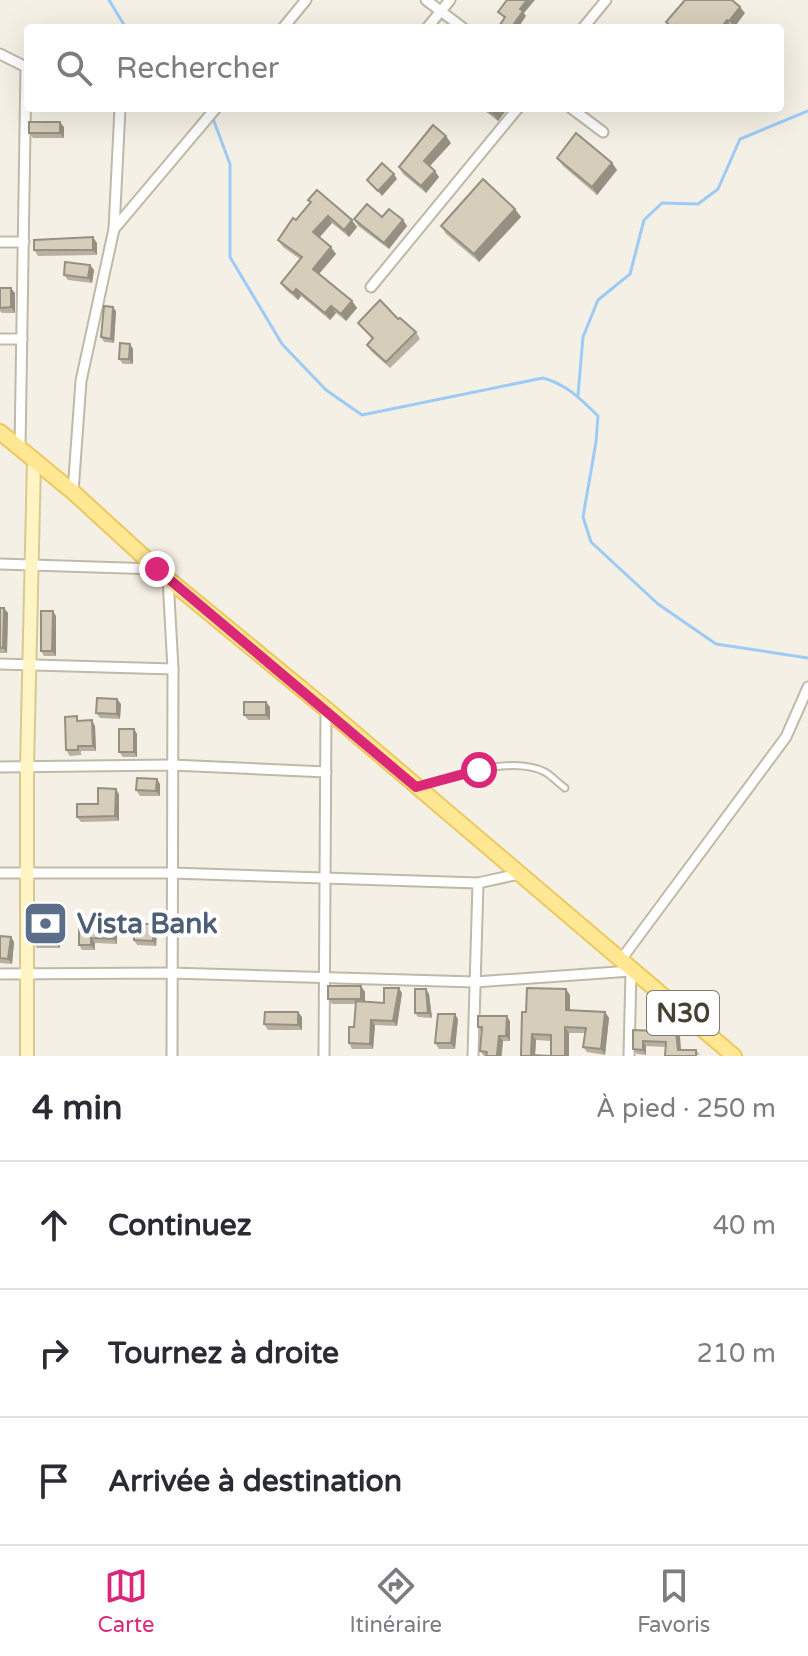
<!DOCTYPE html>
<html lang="fr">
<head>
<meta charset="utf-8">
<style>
	body { margin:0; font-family:"Varela Round",sans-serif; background:#f2f2f3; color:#2b2b33 }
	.stop { position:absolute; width:24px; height:24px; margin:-18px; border:6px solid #db2777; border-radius:50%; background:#fff }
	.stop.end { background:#db2777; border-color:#fff; box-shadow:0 2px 8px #0008 }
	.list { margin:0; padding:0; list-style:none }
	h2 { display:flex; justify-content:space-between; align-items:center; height:104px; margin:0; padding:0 32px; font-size:34px }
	h2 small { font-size:26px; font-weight:400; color:#7c7c81 }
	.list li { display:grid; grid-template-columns:52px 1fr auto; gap:24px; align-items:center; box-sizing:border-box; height:128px; padding:0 32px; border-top:2px solid #e1e1e2 }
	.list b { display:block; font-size:30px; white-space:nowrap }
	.list em { font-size:26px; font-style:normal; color:#7c7c81 }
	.icon { flex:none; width:44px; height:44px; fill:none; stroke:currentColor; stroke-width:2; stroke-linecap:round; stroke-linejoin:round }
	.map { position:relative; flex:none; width:808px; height:1056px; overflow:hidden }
	.search { position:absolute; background:#fff; box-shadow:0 8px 32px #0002; left:24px; right:24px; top:24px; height:88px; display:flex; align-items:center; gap:20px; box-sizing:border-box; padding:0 28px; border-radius:8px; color:#7c7c81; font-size:30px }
	.sheet { height:488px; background:#fff }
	nav { display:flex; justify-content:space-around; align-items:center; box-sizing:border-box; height:112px; border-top:2px solid #e1e1e2; background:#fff; font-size:22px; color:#7c7c81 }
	nav a { display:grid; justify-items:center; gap:4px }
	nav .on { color:#db2777 }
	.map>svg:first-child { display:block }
</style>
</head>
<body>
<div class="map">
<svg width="808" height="1056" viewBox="0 0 808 1056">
	<rect width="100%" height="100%" fill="#f4f0e5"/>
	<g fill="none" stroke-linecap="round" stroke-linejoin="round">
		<!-- stream -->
		<g stroke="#9dcbf5" stroke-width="3">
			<polyline points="109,0 126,28"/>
			<path d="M209,108L230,164V257L282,344L326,390L362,415L543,378C566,384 581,399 598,416L596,442L583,517L591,542L658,604L716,644L808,658"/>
			<polyline points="578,395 583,337 598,300 630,274 644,220 662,203 698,204 718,189 740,139 808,111"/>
		</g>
		<defs>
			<path id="lane" d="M421,785C455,776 511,755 545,772C552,776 558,783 565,788"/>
			<g id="street">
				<polyline points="426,0 463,28"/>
				<polyline points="283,28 306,0"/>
				<polyline points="427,28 450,0"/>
				<polyline points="583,28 606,0"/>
				<polyline points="0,54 26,67 20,448"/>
				<polyline points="571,108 603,132"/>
				<polyline points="114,229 216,108"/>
				<polyline points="0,242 24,242"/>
				<polyline points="371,287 518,108"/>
				<polyline points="0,339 22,339"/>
				<polyline points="73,492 81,381 114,229 120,108"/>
				<polyline points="0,564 157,569"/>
				<polyline points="168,579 173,669 172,1056"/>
				<polyline points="0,664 173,669"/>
				<polyline points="0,767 172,765 326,772"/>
				<polyline points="0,873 172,873 478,883 519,874"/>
				<polyline points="620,961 786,737 808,687"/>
				<polyline points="0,974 171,973 475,982 631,971 629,1056"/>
				<polyline points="324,1056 326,709"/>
				<polyline points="473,1056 478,883"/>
			</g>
			<polyline id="secondary" points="27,1056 27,767 34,460"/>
			<polyline id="primary" points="0,432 73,492 168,579 326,709 734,1056"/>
		</defs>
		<!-- lane casing -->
		<use href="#lane" stroke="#c0b9a7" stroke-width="9"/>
		<!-- street casing -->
		<use href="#street" stroke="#c0b9a7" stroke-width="13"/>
		<!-- secondary casing -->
		<use href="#secondary" stroke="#d7c992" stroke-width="16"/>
		<!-- primary casing -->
		<use href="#primary" stroke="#ebc95c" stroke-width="18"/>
		<!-- lane -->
		<use href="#lane" stroke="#fff" stroke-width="5"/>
		<!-- street -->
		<use href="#street" stroke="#fff" stroke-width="9"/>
		<!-- secondary -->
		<use href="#secondary" stroke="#fff4c4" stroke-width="12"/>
		<!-- primary -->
		<use href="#primary" stroke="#ffe793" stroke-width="14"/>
	</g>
	<!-- wall -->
	<g fill="#b8b0a0" fill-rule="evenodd">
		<polygon points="481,108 508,108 498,121"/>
		<polygon points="64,127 64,138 33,138 29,133"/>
		<polygon points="451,143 430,166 439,177 426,193 403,174 399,167"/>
		<polygon points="557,158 612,163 617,170 597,195 563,166"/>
		<polygon points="308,200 357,227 349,237 332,223 319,238 336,254 319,274 352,301 357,308 346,321 336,313 330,320 301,296 298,300 286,290 281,283 300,259 283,247 278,240 310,203"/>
		<polygon points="515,209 521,217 479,262 446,234 441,226"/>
		<polygon points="382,217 403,220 407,226 389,249 358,226 354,219"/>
		<polygon points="97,243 97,255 38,256 34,250"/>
		<polygon points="90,265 94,270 92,283 68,280 64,275"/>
		<polygon points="0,288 15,293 15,313 2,313 0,311"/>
		<polygon points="116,311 114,343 104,342 101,337"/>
		<polygon points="398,319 416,332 420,339 390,368 372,352 367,345 372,339 358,323"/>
		<polygon points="130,344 133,349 133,364 123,364 119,359"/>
		<polygon points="0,608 4,608 8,613 7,653 0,653"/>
		<polygon points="56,616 56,656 44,656 41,651"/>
		<polygon points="266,702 270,707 270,720 248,720 244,715"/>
		<polygon points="121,704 120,719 100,718 96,713"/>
		<polygon points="80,721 95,726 96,751 81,751 81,755 70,756 66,750"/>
		<polygon points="134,729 137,734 137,757 123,757 119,752"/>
		<polygon points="160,784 160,796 140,796 136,790"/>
		<polygon points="119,794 119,821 81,822 77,817 98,804"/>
		<polygon points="52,911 52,930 60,935 60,948 37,948 34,943"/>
		<polygon points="153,924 157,930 156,946 137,945 134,940"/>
		<polygon points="117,927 117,944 95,943 95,950 82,950 79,945"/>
		<polygon points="0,936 11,937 14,942 12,964 0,963"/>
		<polygon points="361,986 365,992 365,1001 384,1003 402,993 397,1026 375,1025 373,1049 352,1049 349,1043 354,1027 356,1004 332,1004 328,999"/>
		<polygon points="429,994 432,1018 418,1017 415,1013"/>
		<path d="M570,995V1011L605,1012L609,1018L605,1055L587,1052L583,1047L585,1033H569V1056H521L526,1012ZM536,1040L551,1041V1056L535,1055Z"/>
		<polygon points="298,1012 302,1017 302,1030 268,1030 264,1024"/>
		<polygon points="458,1019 455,1049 439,1049 435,1043"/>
		<polygon points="510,1021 510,1041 503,1041 502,1056 484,1056 480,1051 481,1032 478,1027"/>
		<polygon points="633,1030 676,1032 680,1037 681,1050 696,1050 700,1055 665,1047 646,1046 646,1055 637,1054 633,1049"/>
	</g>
	<!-- shaded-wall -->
	<g fill="#969082">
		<polygon points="527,0 535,0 524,13 526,16 518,28 511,28 520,9"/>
		<polygon points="740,7 745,13 734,28 729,21"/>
		<polygon points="727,20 732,26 731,28 721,28"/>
		<polygon points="498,108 508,108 498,121 493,114"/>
		<polygon points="60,122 64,127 64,138 60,133"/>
		<polygon points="446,136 451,143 428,168 424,161"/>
		<polygon points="612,163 617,170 597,195 592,187"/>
		<polygon points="435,171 439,177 426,193 421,186"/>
		<polygon points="394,174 397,179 382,196 378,191"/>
		<polygon points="515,209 521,217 479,262 474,254"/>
		<polygon points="328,216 332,223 318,239 313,232"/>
		<polygon points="352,220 357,227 349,237 344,230"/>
		<polygon points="403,220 407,226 389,249 384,243"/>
		<polygon points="93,237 97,243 97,255 93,250"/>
		<polygon points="331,247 336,254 317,276 313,269"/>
		<polygon points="90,265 94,270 92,283 88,278"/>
		<polygon points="11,288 15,293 15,313 11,307"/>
		<polygon points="296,289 301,296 298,300 293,293"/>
		<polygon points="352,301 357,308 346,321 341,314"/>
		<polygon points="331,306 336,313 330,320 325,313"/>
		<polygon points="113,307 116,311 114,343 111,339"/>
		<polygon points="130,344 133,349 133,364 129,359"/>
		<polygon points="4,608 8,613 7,653 3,648"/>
		<polygon points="53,611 56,616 56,656 52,651"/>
		<polygon points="117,699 121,704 120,719 117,714"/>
		<polygon points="266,702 270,707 270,720 266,715"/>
		<polygon points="92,720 95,726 96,751 93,746"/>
		<polygon points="134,729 137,734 137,757 134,752"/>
		<polygon points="157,779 160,784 160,796 156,791"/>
		<polygon points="116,789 119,794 119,821 115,816"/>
		<polygon points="48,906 52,911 52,935 48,930"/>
		<polygon points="114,922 117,927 117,944 114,939"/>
		<polygon points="153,924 157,930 156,946 153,941"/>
		<polygon points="56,930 60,935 60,948 56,943"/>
		<polygon points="11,937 14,942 12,964 8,959"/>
		<polygon points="91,938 95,943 95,950 91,945"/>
		<polygon points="361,986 365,992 365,1005 361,999"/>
		<polygon points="399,988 402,993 397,1026 393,1021"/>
		<polygon points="426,989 429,994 432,1018 428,1013"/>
		<polygon points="566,989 570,995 570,1016 566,1010"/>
		<polygon points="298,1012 302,1017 302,1030 298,1025"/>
		<polygon points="605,1012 609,1018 605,1055 601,1049"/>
		<polygon points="455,1014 458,1019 455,1049 451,1043"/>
		<polygon points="507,1016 510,1021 510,1041 506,1036"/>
		<polygon points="371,1020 375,1025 373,1049 370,1044"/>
		<polygon points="565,1027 569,1033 569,1056 565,1056"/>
		<polygon points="676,1032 680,1037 681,1055 678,1050"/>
		<polygon points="532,1034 536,1040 535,1056 531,1055"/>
		<polygon points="499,1036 503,1041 501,1056 497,1055"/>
		<polygon points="643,1041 646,1046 646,1055 643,1050"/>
	</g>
	<!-- building -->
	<g fill="#d6cdba" stroke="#969082" stroke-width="2" fill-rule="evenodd">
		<polygon points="507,0 527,0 520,9 523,11 511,28 498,28 505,17 498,12"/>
		<polygon points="685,0 732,0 740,7 729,21 727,20 721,28 673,28 666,22"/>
		<polygon points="485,108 498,108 493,114"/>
		<rect x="29" y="122" width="31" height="11"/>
		<polygon points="433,125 446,136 424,161 435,171 421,186 399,167"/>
		<polygon points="576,133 612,163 592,187 557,158"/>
		<polygon points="382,163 394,174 378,191 367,180"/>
		<polygon points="483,179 515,209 474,254 441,226"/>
		<polygon points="317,190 352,220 344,230 328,216 313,232 331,247 313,269 352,301 341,314 331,306 325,313 296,289 293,293 281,283 302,257 278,240 293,218 296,220 311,202 308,200"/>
		<polygon points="367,204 382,217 389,209 403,220 384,243 354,219"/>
		<polygon points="93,237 93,250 34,250 34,240"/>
		<polygon points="65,262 90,265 88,278 64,275"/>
		<polygon points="0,288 11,288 11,307 0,308"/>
		<polygon points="380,300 398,319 400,318 416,332 386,362 367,345 373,338 358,323"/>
		<polygon points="104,306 113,307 111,339 101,337"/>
		<polygon points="120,343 130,344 129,359 119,359"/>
		<polygon points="0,608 4,608 3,648 0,648"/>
		<polygon points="41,611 53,611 52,651 41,651"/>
		<polygon points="97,698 117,699 117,714 96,713"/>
		<rect x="244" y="702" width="22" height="13"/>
		<polygon points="77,716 77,721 92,720 93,746 78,746 78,750 66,750 65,717"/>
		<rect x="119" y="729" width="15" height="23"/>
		<polygon points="137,778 157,779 156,791 136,790"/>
		<polygon points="98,788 116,789 115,816 77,817 77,804 98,804"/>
		<polygon points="34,906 48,906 48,930 56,930 56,943 34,943"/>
		<polygon points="79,920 114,922 114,939 91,938 91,945 79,945"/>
		<polygon points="134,924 153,924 153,941 134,940"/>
		<polygon points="0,936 11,937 8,959 0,958"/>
		<rect x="328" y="986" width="33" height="13"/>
		<polygon points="384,988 399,988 393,1021 371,1020 370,1044 349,1043 349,1027 354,1027 356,1001 384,1003"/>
		<path d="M527,988L566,989V1010L605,1012L601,1049L583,1047L586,1028L565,1027V1056H521L522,1012H526ZM532,1034L551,1035V1056L531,1055Z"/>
		<polygon points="415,989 426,989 428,1013 415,1013"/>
		<polygon points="265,1012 298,1012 298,1025 264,1024"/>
		<polygon points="438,1014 455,1014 451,1043 435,1043"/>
		<polygon points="478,1016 507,1016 506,1036 499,1036 497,1055 501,1056 486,1056 487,1052 480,1051 482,1027 478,1027"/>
		<polygon points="633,1030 676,1032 678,1050 696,1050 696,1056 665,1056 666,1042 643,1041 643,1050 633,1049"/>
	</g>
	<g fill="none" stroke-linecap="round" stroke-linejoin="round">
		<!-- route -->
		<polyline stroke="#db2777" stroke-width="10" points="157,569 416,787 479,770"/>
	</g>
	<!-- icons -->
	<defs>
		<symbol id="bank-square" viewBox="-11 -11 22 22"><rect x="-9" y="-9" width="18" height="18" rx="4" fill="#5c6f8a" stroke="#fff"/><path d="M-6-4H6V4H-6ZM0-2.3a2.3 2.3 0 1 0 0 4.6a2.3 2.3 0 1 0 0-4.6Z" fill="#fff"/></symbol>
	</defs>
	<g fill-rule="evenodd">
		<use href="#bank-square" x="20" y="898" width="51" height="51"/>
	</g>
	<g text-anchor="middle" stroke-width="8" stroke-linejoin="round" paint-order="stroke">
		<!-- shield labels -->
		<rect fill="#fff" stroke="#7e7a71" stroke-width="2" x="647" y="991" width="72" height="44" rx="6"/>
		<g font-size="26" font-weight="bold" fill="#474134">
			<text x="683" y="1022">N30</text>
		</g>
		<!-- service labels -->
		<g font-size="28" font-weight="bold" fill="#4e5e75" stroke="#fff" text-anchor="start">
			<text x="77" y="933">Vista Bank</text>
		</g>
	</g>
</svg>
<div class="stop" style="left:479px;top:770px"></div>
<div class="stop end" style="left:157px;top:569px"></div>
<div class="search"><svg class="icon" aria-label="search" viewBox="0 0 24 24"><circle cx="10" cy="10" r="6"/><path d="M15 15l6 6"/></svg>Rechercher</div>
</div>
<section class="sheet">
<h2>4 min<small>À pied · 250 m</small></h2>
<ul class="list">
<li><svg class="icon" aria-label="ahead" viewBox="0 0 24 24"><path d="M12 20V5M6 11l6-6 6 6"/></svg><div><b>Continuez</b></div><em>40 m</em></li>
<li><svg class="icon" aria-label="right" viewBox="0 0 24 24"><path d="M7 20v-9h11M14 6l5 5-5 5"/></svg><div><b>Tournez à droite</b></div><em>210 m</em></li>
<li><svg class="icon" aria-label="arrive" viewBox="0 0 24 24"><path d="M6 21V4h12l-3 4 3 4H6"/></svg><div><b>Arrivée à destination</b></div></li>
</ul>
</section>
<nav>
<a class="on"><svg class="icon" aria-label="map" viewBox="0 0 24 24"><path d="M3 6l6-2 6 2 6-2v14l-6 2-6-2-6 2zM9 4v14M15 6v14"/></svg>Carte</a>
<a><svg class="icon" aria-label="directions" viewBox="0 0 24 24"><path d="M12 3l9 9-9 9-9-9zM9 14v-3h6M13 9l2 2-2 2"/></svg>Itinéraire</a>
<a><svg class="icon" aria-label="saved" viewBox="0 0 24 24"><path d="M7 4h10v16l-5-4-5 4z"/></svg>Favoris</a>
</nav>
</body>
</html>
